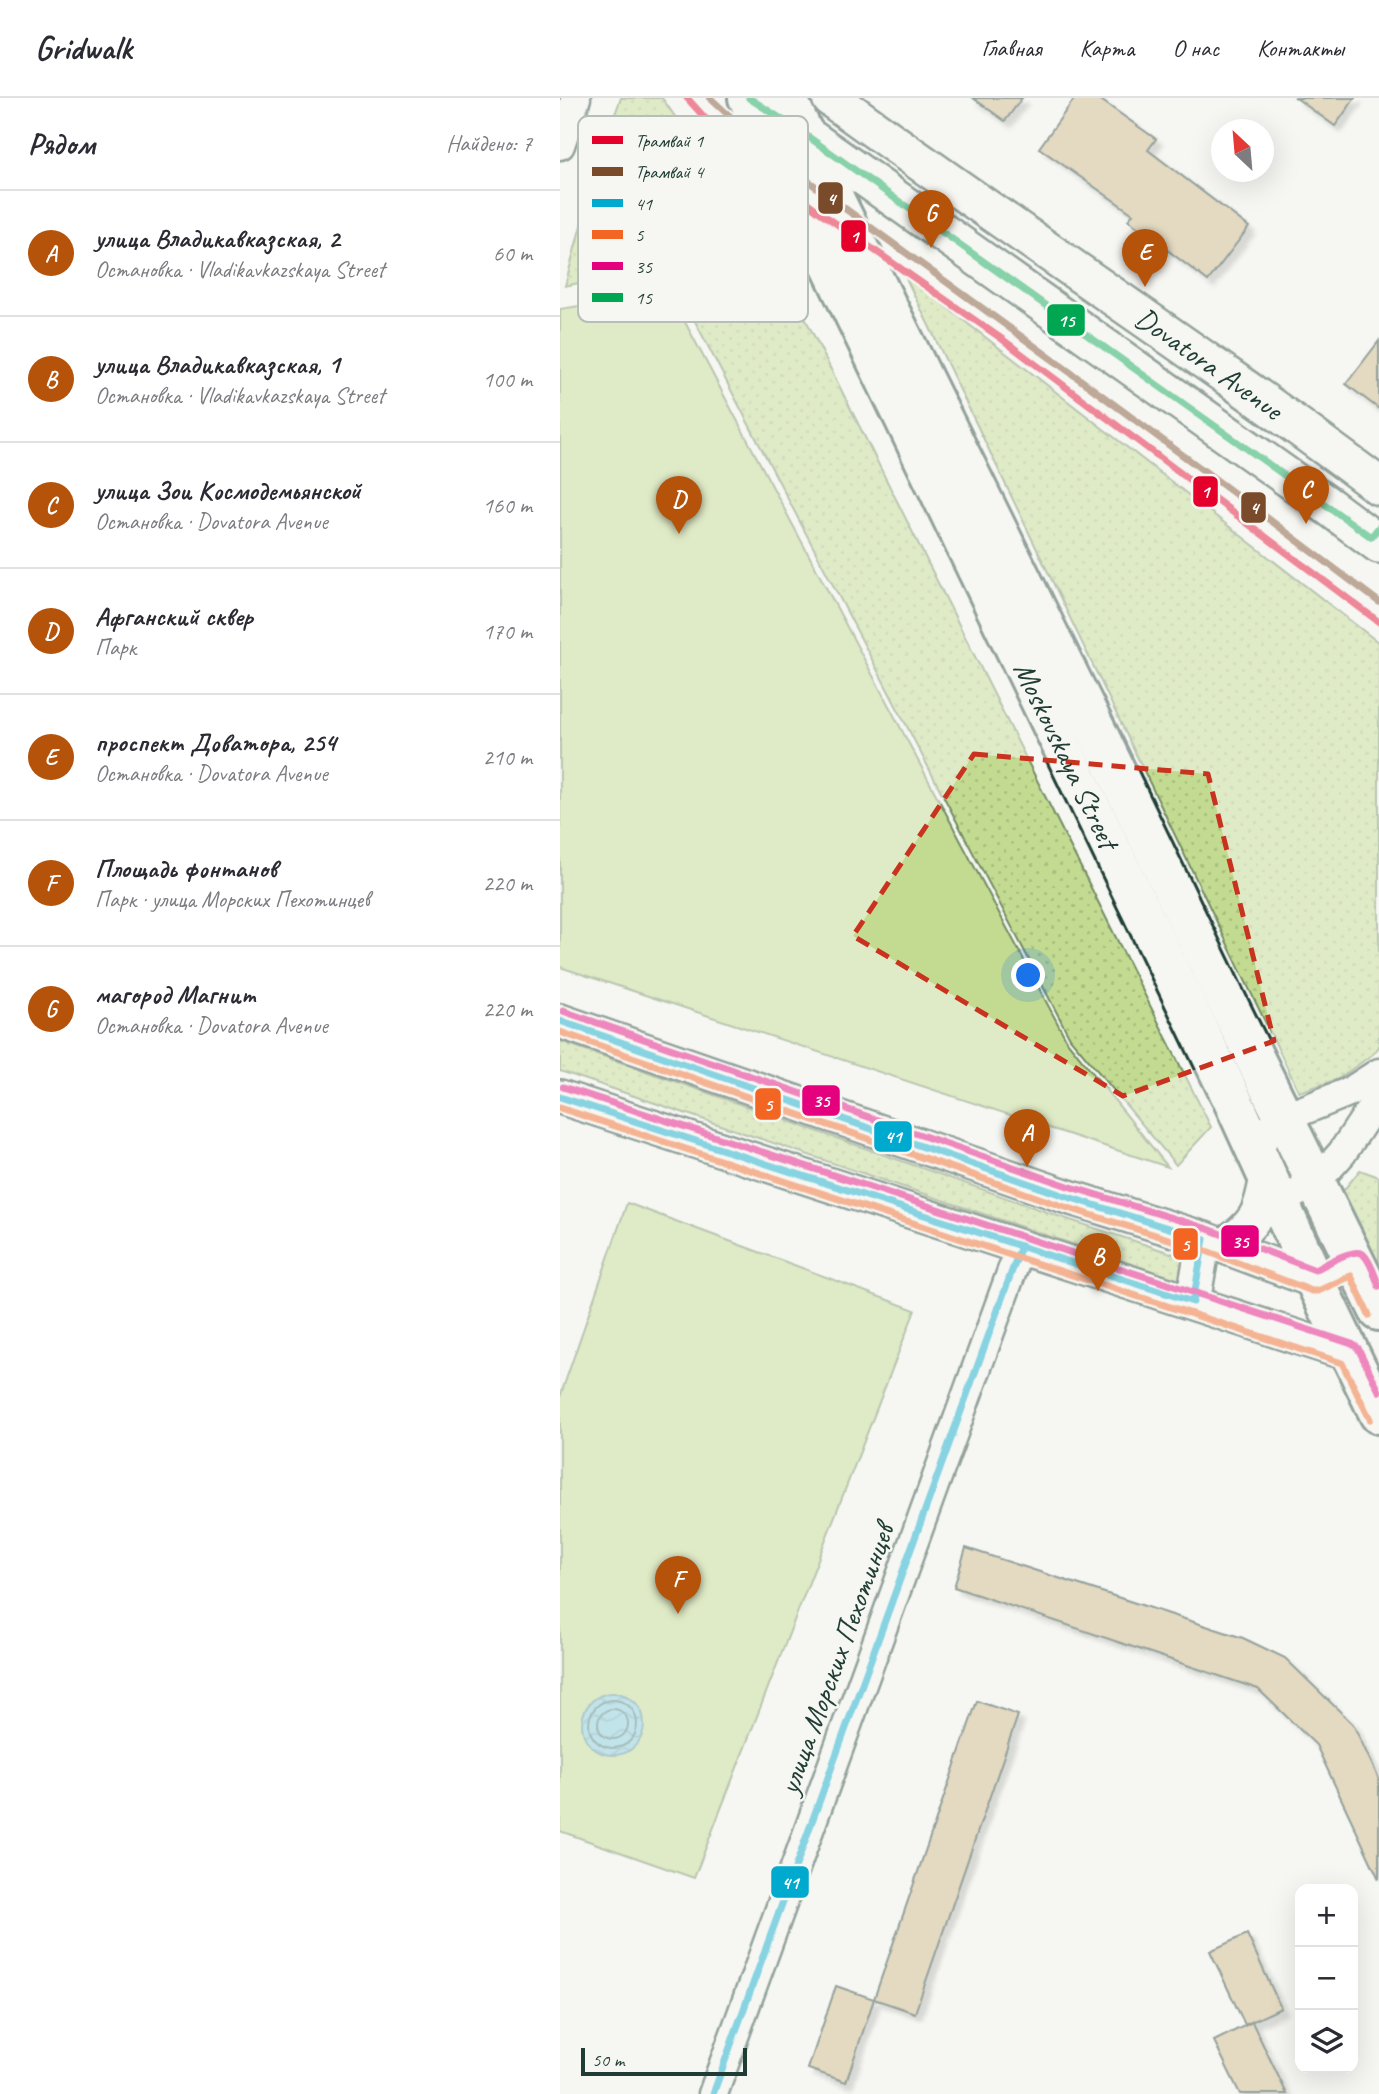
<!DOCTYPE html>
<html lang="ru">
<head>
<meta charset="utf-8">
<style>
	body { margin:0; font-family:Caveat,sans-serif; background:#f2f2f3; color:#2b2b33 }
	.controls { position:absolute; right:21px; bottom:21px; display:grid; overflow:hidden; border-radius:14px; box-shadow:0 7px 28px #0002 }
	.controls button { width:63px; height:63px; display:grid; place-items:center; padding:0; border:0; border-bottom:2px solid #e1e1e2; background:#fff; color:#2b2b33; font:35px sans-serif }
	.compass { position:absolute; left:651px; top:21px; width:63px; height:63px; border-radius:50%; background:#fff; box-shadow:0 7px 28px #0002; rotate:334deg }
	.scale { position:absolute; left:21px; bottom:18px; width:166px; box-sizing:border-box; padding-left:7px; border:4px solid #1f3d34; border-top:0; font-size:19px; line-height:24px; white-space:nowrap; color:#1f3d34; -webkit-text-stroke:5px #f6f6f2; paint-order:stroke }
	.you { position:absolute; left:469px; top:878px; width:24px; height:24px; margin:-18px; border:5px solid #fff; border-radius:50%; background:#1a73e8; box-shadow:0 0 0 10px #1a73e833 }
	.badge { display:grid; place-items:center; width:46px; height:46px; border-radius:50%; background:#b45309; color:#fff; font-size:23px; font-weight:700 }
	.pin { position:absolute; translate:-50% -58px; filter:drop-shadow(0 2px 4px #0008) }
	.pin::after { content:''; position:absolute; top:37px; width:24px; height:21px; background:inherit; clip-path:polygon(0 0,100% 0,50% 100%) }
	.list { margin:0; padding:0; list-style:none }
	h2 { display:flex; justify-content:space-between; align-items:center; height:91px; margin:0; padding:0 28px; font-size:30px }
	h2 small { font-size:23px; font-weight:400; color:#7c7c81 }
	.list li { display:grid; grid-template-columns:46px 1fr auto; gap:21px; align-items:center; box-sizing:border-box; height:126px; padding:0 28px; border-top:2px solid #e1e1e2 }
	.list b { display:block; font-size:26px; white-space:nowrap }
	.list p { margin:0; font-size:23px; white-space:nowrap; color:#7c7c81 }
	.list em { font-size:23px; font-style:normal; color:#7c7c81 }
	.icon { flex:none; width:38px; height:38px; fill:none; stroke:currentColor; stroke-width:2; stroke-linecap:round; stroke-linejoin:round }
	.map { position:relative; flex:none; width:819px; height:1996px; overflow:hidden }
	header { display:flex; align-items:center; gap:42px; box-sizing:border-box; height:98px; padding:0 35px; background:#fff; border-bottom:2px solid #e1e1e2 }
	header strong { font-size:33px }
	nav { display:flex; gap:38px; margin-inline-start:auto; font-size:24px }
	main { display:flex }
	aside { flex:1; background:#fff }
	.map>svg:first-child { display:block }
</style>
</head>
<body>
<header>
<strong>Gridwalk</strong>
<nav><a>Главная</a><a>Карта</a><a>О нас</a><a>Контакты</a></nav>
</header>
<main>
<aside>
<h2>Рядом<small>Найдено: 7</small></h2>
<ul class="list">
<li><span class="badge">A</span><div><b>улица Владикавказская, 2</b><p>Остановка · Vladikavkazskaya Street</p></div><em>60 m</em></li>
<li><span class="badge">B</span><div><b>улица Владикавказская, 1</b><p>Остановка · Vladikavkazskaya Street</p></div><em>100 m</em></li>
<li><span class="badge">C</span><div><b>улица Зои Космодемьянской</b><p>Остановка · Dovatora Avenue</p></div><em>160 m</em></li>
<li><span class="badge">D</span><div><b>Афганский сквер</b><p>Парк</p></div><em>170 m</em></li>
<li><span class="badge">E</span><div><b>проспект Доватора, 254</b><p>Остановка · Dovatora Avenue</p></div><em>210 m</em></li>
<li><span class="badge">F</span><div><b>Площадь фонтанов</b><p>Парк · улица Морских Пехотинцев</p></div><em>220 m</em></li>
<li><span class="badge">G</span><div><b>магород Магнит</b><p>Остановка · Dovatora Avenue</p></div><em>220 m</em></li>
</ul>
</aside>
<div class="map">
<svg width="819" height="1996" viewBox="0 0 819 1996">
	<defs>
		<pattern id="grass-dots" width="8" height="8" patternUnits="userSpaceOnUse" patternTransform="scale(1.75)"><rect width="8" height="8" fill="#c3db91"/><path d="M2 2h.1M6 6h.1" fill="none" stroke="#a7bd7e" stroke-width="1.8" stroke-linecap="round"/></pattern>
		<pattern id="water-waves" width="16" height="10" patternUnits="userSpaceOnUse" patternTransform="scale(1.75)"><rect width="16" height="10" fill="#81cee0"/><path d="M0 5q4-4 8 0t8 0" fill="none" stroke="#69a8b6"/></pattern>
		<filter id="shadow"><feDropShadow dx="6" dy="6" stdDeviation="2" flood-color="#0004"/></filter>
	</defs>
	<rect width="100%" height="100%" fill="#f6f6f2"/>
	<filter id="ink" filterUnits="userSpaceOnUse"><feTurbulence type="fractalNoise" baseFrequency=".0143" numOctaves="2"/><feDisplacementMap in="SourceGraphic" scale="14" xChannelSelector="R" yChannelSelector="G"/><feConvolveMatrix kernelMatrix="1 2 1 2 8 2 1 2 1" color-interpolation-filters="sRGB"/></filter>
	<g filter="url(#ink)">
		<!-- grass -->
		<g fill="url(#grass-dots)" stroke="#718c62" stroke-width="2">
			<polygon points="61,0 102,0 204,146 5,188 39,59"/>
			<polygon points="215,160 651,1029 616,1067 510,940 116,187"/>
			<polygon points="344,176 819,545 819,949 813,956 778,981 739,994"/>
			<polygon points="0,943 498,1118 632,1162 625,1184 0,973"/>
			<polygon points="800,1072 819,1079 819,1178 779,1098"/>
		</g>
		<!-- park -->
		<g fill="#c3db91" stroke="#718c62" stroke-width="2">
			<polygon points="109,194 507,943 608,1069 0,869 0,211"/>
			<polygon points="67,1105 355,1212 134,1780 0,1733 0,1299"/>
		</g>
		<!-- water -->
		<circle fill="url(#water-waves)" stroke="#5a949b" stroke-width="2" cx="53" cy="1626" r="31"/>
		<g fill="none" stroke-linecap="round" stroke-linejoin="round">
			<!-- shore -->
			<g stroke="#467779" stroke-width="2">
				<circle cx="53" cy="1626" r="24"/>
				<circle cx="53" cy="1626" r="15"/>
			</g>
		</g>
		<!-- building -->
		<g fill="#ceb585" stroke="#1f3d34" stroke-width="2" filter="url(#shadow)">
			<polygon points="413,0 462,0 445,23"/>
			<polygon points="515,0 538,0 596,41 588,52 689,129 648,183 568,122 573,116 479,50"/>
			<polygon points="736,0 795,0 775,28"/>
			<polygon points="819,243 819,311 786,286"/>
			<polygon points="406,1450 683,1540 725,1560 793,1626 819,1681 819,1781 756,1647 698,1591 394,1489"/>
			<polygon points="417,1603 458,1617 355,1915 314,1901"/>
			<polygon points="687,1836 721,1910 685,1927 650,1853"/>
			<polygon points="276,1888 314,1901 286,1984 248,1971"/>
			<polygon points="692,1924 727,1996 680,1996 654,1943"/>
		</g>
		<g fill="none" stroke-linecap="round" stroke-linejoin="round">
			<defs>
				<g id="tertiary">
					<polyline points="0,47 16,0"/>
					<polyline points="697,1054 708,1032 724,1020 791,993 819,975"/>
					<polyline points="719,1104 756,1084 782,1055 819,999"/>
					<polyline points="153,1996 461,1148"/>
				</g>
				<g id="secondary">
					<polyline points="0,923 505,1098 644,1141 755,1183 796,1164"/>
					<polyline points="0,999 789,1256"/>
					<path d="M663,1148C696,1127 701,1115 707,1077"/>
					<polyline points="633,1204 644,1141"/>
				</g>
				<g id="primary">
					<path id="s1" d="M271,0C452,132 640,254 819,388"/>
					<polyline points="234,29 771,410 819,446"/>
				</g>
				<g id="trunk">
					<path id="s2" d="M188,0L236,96L674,1005L755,1183L819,1316"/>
					<polyline points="227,0 277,106 539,638 665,900 819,1213"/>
				</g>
			</defs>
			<!-- tertiary casing -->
			<use href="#tertiary" stroke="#1f3d34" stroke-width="33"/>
			<!-- secondary casing -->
			<use href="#secondary" stroke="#1f3d34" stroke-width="38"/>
			<!-- primary casing -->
			<use href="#primary" stroke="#1f3d34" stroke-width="42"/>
			<!-- trunk casing -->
			<use href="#trunk" stroke="#1f3d34" stroke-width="44"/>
			<!-- tertiary -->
			<use href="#tertiary" stroke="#f6f6f2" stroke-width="28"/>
			<!-- secondary -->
			<use href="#secondary" stroke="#f6f6f2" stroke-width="33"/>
			<!-- primary -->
			<use href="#primary" stroke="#f6f6f2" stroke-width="37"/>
			<!-- trunk -->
			<use href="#trunk" stroke="#f6f6f2" stroke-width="38"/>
			<defs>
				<g id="bus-1">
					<polyline points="0,923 505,1098 644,1141 633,1204 0,999"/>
					<polyline points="153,1996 461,1148"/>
				</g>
				<g id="bus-2">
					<polyline points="0,934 502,1108 641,1151 752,1193 758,1193 791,1178 809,1217"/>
					<polyline points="0,1010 782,1265 810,1321"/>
				</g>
				<g id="bus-3">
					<path d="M3,913L508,1088L648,1131L755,1172C764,1167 795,1149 803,1156C811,1163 815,1179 819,1188"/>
					<polyline points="3,989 792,1246 798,1250 819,1293"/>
				</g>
				<polyline id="bus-4" points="189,0 243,35 811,439 819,429"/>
			</defs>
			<!-- bus-1 casing -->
			<use href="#bus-1" stroke="#f6f6f2" stroke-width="12"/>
			<!-- bus-2 casing -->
			<use href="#bus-2" stroke="#f6f6f2" stroke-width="12"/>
			<!-- bus-3 casing -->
			<use href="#bus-3" stroke="#f6f6f2" stroke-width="12"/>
			<!-- bus-4 casing -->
			<use href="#bus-4" stroke="#f6f6f2" stroke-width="12"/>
			<!-- bus-1 -->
			<use href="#bus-1" stroke="#00a9ce" stroke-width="7"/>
			<!-- bus-2 -->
			<use href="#bus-2" stroke="#f26522" stroke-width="7"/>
			<!-- bus-3 -->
			<use href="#bus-3" stroke="#e5007d" stroke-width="7"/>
			<!-- bus-4 -->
			<use href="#bus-4" stroke="#00a651" stroke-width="7"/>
			<defs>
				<polyline id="tram-1" points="127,0 164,41 261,115 442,241 819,524"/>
				<path id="tram-2" d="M150,0C233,78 327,140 418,207C553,305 687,404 819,504"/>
			</defs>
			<!-- tram-1 casing -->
			<use href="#tram-1" stroke="#f6f6f2" stroke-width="12"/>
			<!-- tram-2 casing -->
			<use href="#tram-2" stroke="#f6f6f2" stroke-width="12"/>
			<!-- tram-1 -->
			<use href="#tram-1" stroke="#e4002b" stroke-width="7"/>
			<!-- tram-2 -->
			<use href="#tram-2" stroke="#7a4b2a" stroke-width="7"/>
		</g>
	</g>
	<!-- marked area -->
	<path d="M0 0H819V1996H0ZM414,656L648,676L714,943L563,998L293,838Z" fill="#f6f6f2" fill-opacity=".55" fill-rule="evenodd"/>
	<path fill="none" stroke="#c8321e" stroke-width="5" stroke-dasharray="14 9" stroke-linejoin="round" d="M414,656L648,676L714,943L563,998L293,838Z"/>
	<g text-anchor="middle" stroke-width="5" stroke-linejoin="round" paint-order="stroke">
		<!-- street labels -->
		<g font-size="30" fill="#1f3d34" stroke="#f6f6f2">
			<text dy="10" stroke="none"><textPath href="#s1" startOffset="462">Dovatora Avenue</textPath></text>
			<text dy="10" stroke="none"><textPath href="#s2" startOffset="730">Moskovskaya Street</textPath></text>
			<text transform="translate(276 1561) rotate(-70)" y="10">улица Морских Пехотинцев</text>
		</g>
	</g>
	<!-- legend -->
	<rect x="18" y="18" width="230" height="206" rx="10" fill="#f6f6f2" stroke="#b6beb9" stroke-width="2"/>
	<rect x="32" y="38" width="31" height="8" fill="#e4002b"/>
	<rect x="32" y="69" width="31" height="9" fill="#7a4b2a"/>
	<rect x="32" y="101" width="31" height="8" fill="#00a9ce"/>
	<rect x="32" y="132" width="31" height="9" fill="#f26522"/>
	<rect x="32" y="164" width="31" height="8" fill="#e5007d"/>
	<rect x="32" y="195" width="31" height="9" fill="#00a651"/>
	<g font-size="19" fill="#1f3d34">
		<text x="75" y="49">Трамвай 1</text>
		<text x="75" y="80">Трамвай 4</text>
		<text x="75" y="112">41</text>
		<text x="75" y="143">5</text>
		<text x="75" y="175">35</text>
		<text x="75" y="206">15</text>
	</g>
	<g stroke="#f6f6f2" stroke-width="2.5">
		<rect x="257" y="83" width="27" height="34" rx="7" fill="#7a4b2a"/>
		<rect x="280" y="121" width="27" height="34" rx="7" fill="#e4002b"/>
		<rect x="486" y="205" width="40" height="34" rx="7" fill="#00a651"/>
		<rect x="632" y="377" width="27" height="33" rx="7" fill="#e4002b"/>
		<rect x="680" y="393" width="27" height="33" rx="7" fill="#7a4b2a"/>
		<rect x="241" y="986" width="40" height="33" rx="7" fill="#e5007d"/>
		<rect x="194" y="989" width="28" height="34" rx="7" fill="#f26522"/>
		<rect x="313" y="1022" width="40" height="33" rx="7" fill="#00a9ce"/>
		<rect x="660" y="1126" width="40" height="34" rx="7" fill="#e5007d"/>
		<rect x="612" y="1129" width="27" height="34" rx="7" fill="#f26522"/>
		<rect x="210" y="1767" width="40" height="34" rx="7" fill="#00a9ce"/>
	</g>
	<g font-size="19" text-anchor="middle" font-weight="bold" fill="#fff">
		<text x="271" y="107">4</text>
		<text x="294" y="145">1</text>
		<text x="506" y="229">15</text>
		<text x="645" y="400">1</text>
		<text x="694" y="416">4</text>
		<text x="261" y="1009">35</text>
		<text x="208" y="1013">5</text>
		<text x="333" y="1045">41</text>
		<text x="680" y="1150">35</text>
		<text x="625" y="1153">5</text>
		<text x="230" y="1791">41</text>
	</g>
</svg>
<div class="controls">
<button>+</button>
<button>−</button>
<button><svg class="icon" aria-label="layers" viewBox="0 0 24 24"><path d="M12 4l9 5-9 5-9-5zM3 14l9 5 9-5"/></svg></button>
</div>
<svg class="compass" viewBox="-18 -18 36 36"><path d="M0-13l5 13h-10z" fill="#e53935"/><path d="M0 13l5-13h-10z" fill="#7c7c81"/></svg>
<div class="scale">50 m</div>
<div class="you"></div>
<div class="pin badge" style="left:467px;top:1069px">A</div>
<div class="pin badge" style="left:538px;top:1193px">B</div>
<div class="pin badge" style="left:746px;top:426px">C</div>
<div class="pin badge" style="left:119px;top:436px">D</div>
<div class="pin badge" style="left:585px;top:189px">E</div>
<div class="pin badge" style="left:118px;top:1516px">F</div>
<div class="pin badge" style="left:371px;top:150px">G</div>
</div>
</main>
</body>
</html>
